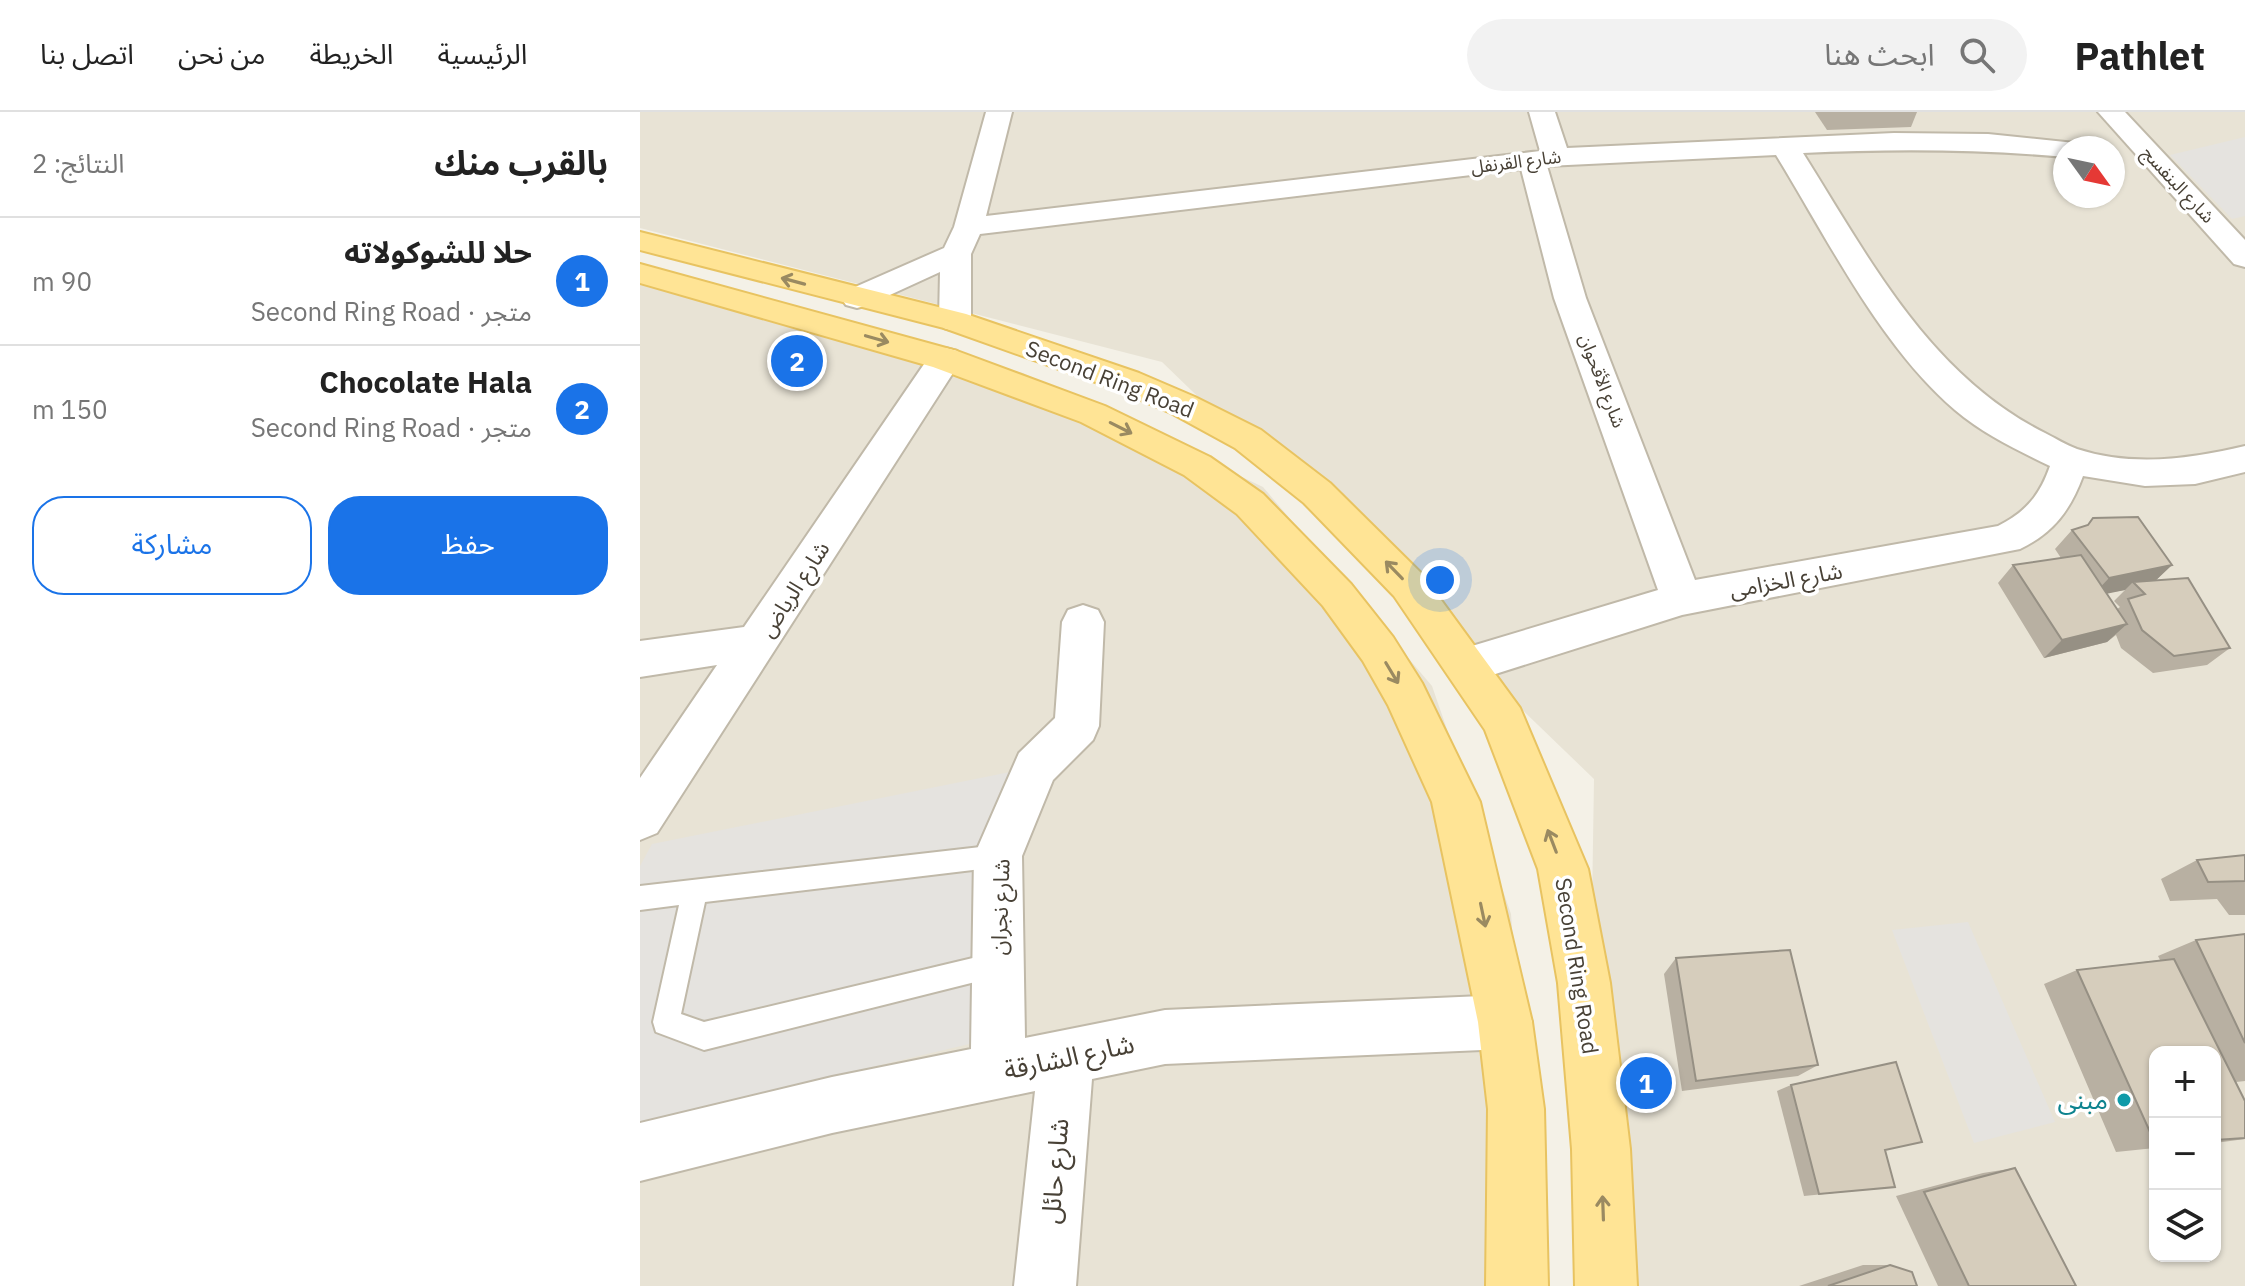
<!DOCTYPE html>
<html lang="ar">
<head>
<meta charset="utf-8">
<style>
	body { margin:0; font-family:"IBM Plex Sans","Noto Sans Arabic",sans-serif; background:#f2f2f2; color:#222; direction:rtl }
	.controls { position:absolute; right:24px; bottom:24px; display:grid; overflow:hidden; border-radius:16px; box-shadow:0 2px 6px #0004 }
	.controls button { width:72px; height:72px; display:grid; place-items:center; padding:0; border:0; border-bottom:2px solid #e0e0e0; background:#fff; color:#222; font:40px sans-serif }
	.compass { position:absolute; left:1413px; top:24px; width:72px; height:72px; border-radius:50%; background:#fff; box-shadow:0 2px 6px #0004; rotate:123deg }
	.you { position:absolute; left:800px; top:468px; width:28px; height:28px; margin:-20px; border:6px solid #fff; border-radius:50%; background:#1a73e8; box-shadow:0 0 0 12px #1a73e833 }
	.badge { display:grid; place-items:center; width:52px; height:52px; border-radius:50%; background:#1a73e8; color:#fff; font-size:26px; font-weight:700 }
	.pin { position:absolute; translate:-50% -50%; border:4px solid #fff; box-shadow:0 2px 8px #0006 }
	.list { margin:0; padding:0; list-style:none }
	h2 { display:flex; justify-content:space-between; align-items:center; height:104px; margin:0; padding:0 32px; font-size:34px }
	h2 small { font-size:26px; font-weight:400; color:#767676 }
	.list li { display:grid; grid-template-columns:52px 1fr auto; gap:24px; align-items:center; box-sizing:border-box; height:128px; padding:0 32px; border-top:2px solid #e0e0e0 }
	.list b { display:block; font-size:30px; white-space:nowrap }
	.list p { margin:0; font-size:26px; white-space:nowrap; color:#767676 }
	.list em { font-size:26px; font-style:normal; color:#767676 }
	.actions { display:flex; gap:16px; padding:24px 32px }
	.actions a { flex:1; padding:18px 0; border:2px solid #1a73e8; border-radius:32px; text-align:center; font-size:28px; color:#1a73e8 }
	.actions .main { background:#1a73e8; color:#fff }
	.icon { flex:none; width:44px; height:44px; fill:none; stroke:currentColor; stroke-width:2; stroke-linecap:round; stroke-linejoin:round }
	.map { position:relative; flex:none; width:1605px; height:1174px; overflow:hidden; direction:ltr }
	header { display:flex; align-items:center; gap:48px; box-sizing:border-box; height:112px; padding:0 40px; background:#fff; border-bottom:2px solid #e0e0e0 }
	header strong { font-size:38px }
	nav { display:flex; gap:44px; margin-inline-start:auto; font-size:28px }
	.search { width:560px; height:72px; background:#f2f2f2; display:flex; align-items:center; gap:20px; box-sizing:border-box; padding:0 28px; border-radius:44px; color:#767676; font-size:30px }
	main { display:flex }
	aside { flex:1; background:#fff }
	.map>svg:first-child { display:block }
</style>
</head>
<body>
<header>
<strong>Pathlet</strong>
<div class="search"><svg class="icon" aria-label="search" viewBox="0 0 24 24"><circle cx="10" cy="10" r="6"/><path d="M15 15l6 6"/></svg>ابحث هنا</div>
<nav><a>الرئيسية</a><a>الخريطة</a><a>من نحن</a><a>اتصل بنا</a></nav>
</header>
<main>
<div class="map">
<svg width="1605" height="1174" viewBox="0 0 1605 1174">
	<rect width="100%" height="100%" fill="#f4f1e7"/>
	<!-- residential -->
	<g fill="#e8e3d5" fill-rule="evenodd">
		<path d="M0,0H1605V1174H946L954,667L522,250L0,116ZM1425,36H1473V84H1425ZM1515,940H1575V1144H1515Z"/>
		<polygon points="0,163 197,217 383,261 623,375 792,574 871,802 897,1174 0,1174"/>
	</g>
	<!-- parking -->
	<g fill="#e5e3df">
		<polygon points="1605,25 1605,104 1592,107 1530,43"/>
		<polygon points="375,659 342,929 0,1010 0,754 12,732"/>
		<polygon points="1328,810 1415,1010 1334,1031 1252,818"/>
	</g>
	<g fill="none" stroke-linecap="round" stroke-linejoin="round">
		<defs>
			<polygon id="lane" points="358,733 367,736 370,744 367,752 358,755 65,790 41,902 64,910 358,840 367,844 371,853 367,862 64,938 16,920 13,910 39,793 0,798 0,774"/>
			<g id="street">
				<path d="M346,0H372L346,104L900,39L889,0H915L927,36L1254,21L1348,22L1435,31L1438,36H1425V45C1337,37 1251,37 1163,41C1229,146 1289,263 1405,321C1415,326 1426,333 1437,337C1491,355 1551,347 1605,334V360L1555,372L1505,374L1443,364C1430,399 1413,421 1380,437L1042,503L827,571L812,566L806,553L812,540L1018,478L914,186L881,57L340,122L331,142V209L326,216L315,219L304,216L299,209L300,160L228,193L217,196L206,193L201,186L206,179L304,136L314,115ZM1136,43C1187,126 1240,234 1315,298C1343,322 1377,338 1410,354C1400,383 1386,400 1358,414L1055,468L946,186L907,54Z"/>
				<polygon points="1458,0 1485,0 1605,128 1605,155 1594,152"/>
				<polygon points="305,236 317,239 322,247 17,721 0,728 0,666 77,553 0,565 0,529 104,515 293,239"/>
				<polygon points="443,493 458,498 464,510 459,614 453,628 413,668 382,744 385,926 525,898 865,883 884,891 892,910 884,929 865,937 525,952 452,967 436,1174 374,1174 395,979 192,1021 0,1069 0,1011 192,965 331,937 334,744 379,641 415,606 422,510 428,498"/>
			</g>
			<g id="primary">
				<polygon points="0,120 326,202 499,261 555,285 621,318 690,371 782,462 880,596 948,757 970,871 990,1037 997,1174 935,1174 932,1037 918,871 898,757 845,618 754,484 664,391 595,336 531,301 475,277 304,216 0,138"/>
				<polygon points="0,152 317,239 465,294 570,345 623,382 711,472 753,525 782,571 840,690 892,910 904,997 908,1174 846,1174 848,997 838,910 792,690 748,593 723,549 683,494 597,402 544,363 441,310 293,255 0,171"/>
			</g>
		</defs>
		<!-- lane casing -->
		<use href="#lane" stroke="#c0b9a9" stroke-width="4"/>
		<!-- street casing -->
		<use href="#street" stroke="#c0b9a9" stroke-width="4"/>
		<!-- primary casing -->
		<use href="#primary" stroke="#e8c361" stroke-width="4"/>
		<!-- lane -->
		<use href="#lane" fill="#fff" fill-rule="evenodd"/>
		<!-- street -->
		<use href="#street" fill="#fff" fill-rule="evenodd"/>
		<!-- primary -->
		<use href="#primary" fill="#ffe495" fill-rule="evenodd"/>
	</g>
	<!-- wall -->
	<g fill="#b8b0a2" fill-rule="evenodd">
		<polygon points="1175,0 1277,0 1271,15 1187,18"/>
		<path d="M1453,406L1532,453L1516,468L1590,536L1567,553L1513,561L1481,536L1476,523L1467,530L1404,546L1358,471L1373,453L1421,446L1415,437L1432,418L1447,413ZM1485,478L1474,489L1480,495L1477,497L1466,481Z"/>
		<polygon points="1605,743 1605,803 1589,803 1577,787 1530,789 1521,767 1557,748"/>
		<polygon points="1605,822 1605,969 1596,970 1605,989 1605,1027 1575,1031 1575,940 1515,940 1515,1036 1476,1040 1404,872 1437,858 1520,848 1518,844 1556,828"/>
		<polygon points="1036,846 1178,953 1158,964 1042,979 1024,862"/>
		<polygon points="1151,973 1245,1039 1255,1075 1164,1084 1137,979"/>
		<polygon points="1375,1056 1436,1174 1298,1174 1256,1084 1343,1061"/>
		<polygon points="1223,1153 1250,1153 1277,1174 1159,1174"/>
	</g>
	<!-- shaded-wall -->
	<g fill="#969084">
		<polygon points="1532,453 1512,472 1493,470 1485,478 1451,485 1469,466"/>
		<polygon points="1487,512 1467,530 1404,546 1422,528"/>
	</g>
	<!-- building -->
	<g fill="#d6cdbc" stroke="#969084" stroke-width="2">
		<polygon points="1498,405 1532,453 1469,466 1432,418 1448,413 1453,406"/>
		<polygon points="1441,443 1487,512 1422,528 1373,453"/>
		<polygon points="1548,466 1590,536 1534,544 1502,518 1488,487 1505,482 1493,470"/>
		<polygon points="1605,743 1605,769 1568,770 1557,748"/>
		<polygon points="1605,822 1605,931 1556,828"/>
		<polygon points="1150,838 1178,953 1056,969 1036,846"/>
		<polygon points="1534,847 1605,989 1605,1026 1575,1028 1575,940 1515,940 1515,1031 1437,858"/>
		<polygon points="1256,950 1282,1030 1245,1038 1255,1075 1179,1082 1151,973"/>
		<polygon points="1375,1056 1436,1174 1329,1174 1284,1080"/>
		<polygon points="1250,1153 1272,1160 1277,1174 1188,1174"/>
	</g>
	<!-- one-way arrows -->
	<defs><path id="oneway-shaft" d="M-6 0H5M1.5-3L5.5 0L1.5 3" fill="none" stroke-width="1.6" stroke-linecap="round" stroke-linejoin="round" transform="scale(2)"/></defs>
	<g stroke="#9a8a61">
		<use href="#oneway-shaft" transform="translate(153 169) rotate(-165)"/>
		<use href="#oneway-shaft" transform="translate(237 227) rotate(16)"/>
		<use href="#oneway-shaft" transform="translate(481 316) rotate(27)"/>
		<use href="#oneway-shaft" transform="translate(754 458) rotate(-134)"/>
		<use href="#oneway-shaft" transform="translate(752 561) rotate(59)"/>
		<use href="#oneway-shaft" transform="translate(912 729) rotate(-111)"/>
		<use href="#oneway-shaft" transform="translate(843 803) rotate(78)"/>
		<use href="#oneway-shaft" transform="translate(963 1096) rotate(-92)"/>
	</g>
	<!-- markers -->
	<circle fill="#0f9aa8" stroke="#fff" stroke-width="3" cx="1484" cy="988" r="8"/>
	<g text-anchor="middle" stroke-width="7" stroke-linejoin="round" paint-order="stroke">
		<!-- far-street labels -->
		<g font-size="18" fill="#484136" stroke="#fff">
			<text transform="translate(876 50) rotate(-7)" y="6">شارع القرنفل</text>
			<text transform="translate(1538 73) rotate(47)" y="6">شارع البنفسج</text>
			<text transform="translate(962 269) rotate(69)" y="6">شارع الأقحوان</text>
		</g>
		<!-- street labels -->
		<g font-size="22" fill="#484136" stroke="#fff">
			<text transform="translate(470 267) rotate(21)" y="8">Second Ring Road</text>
			<text transform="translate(1146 468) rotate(-10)" y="8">شارع الخزامى</text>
			<text transform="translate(154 477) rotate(-57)" y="8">شارع الرياض</text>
			<text transform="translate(360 795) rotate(-88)" y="8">شارع نجران</text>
			<text transform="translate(937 854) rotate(81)" y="8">Second Ring Road</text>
		</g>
		<!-- near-street labels -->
		<g font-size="26" fill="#484136" stroke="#fff">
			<text transform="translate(429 945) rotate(-12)" y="9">شارع الشارقة</text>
			<text transform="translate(415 1059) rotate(-85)" y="9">شارع حائل</text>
		</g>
		<!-- near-culture labels -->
		<g font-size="26" fill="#0d838f" stroke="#fff" text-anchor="end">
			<text x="1468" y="997">مبنى</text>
		</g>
	</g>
</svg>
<div class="controls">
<button>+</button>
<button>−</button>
<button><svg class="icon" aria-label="layers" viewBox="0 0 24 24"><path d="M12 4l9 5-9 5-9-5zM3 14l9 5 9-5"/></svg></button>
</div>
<svg class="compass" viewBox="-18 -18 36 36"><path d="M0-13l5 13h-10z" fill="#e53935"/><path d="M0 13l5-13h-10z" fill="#767676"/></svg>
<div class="you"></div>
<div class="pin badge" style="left:1006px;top:971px">1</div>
<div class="pin badge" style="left:157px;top:249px">2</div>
</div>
<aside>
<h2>بالقرب منك<small>النتائج: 2</small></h2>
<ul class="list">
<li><span class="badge">1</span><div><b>حلا للشوكولاته</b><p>متجر · Second Ring Road</p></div><em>90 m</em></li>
<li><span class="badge">2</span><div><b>Chocolate Hala</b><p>متجر · Second Ring Road</p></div><em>150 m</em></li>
</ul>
<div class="actions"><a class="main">حفظ</a><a>مشاركة</a></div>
</aside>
</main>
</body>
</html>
